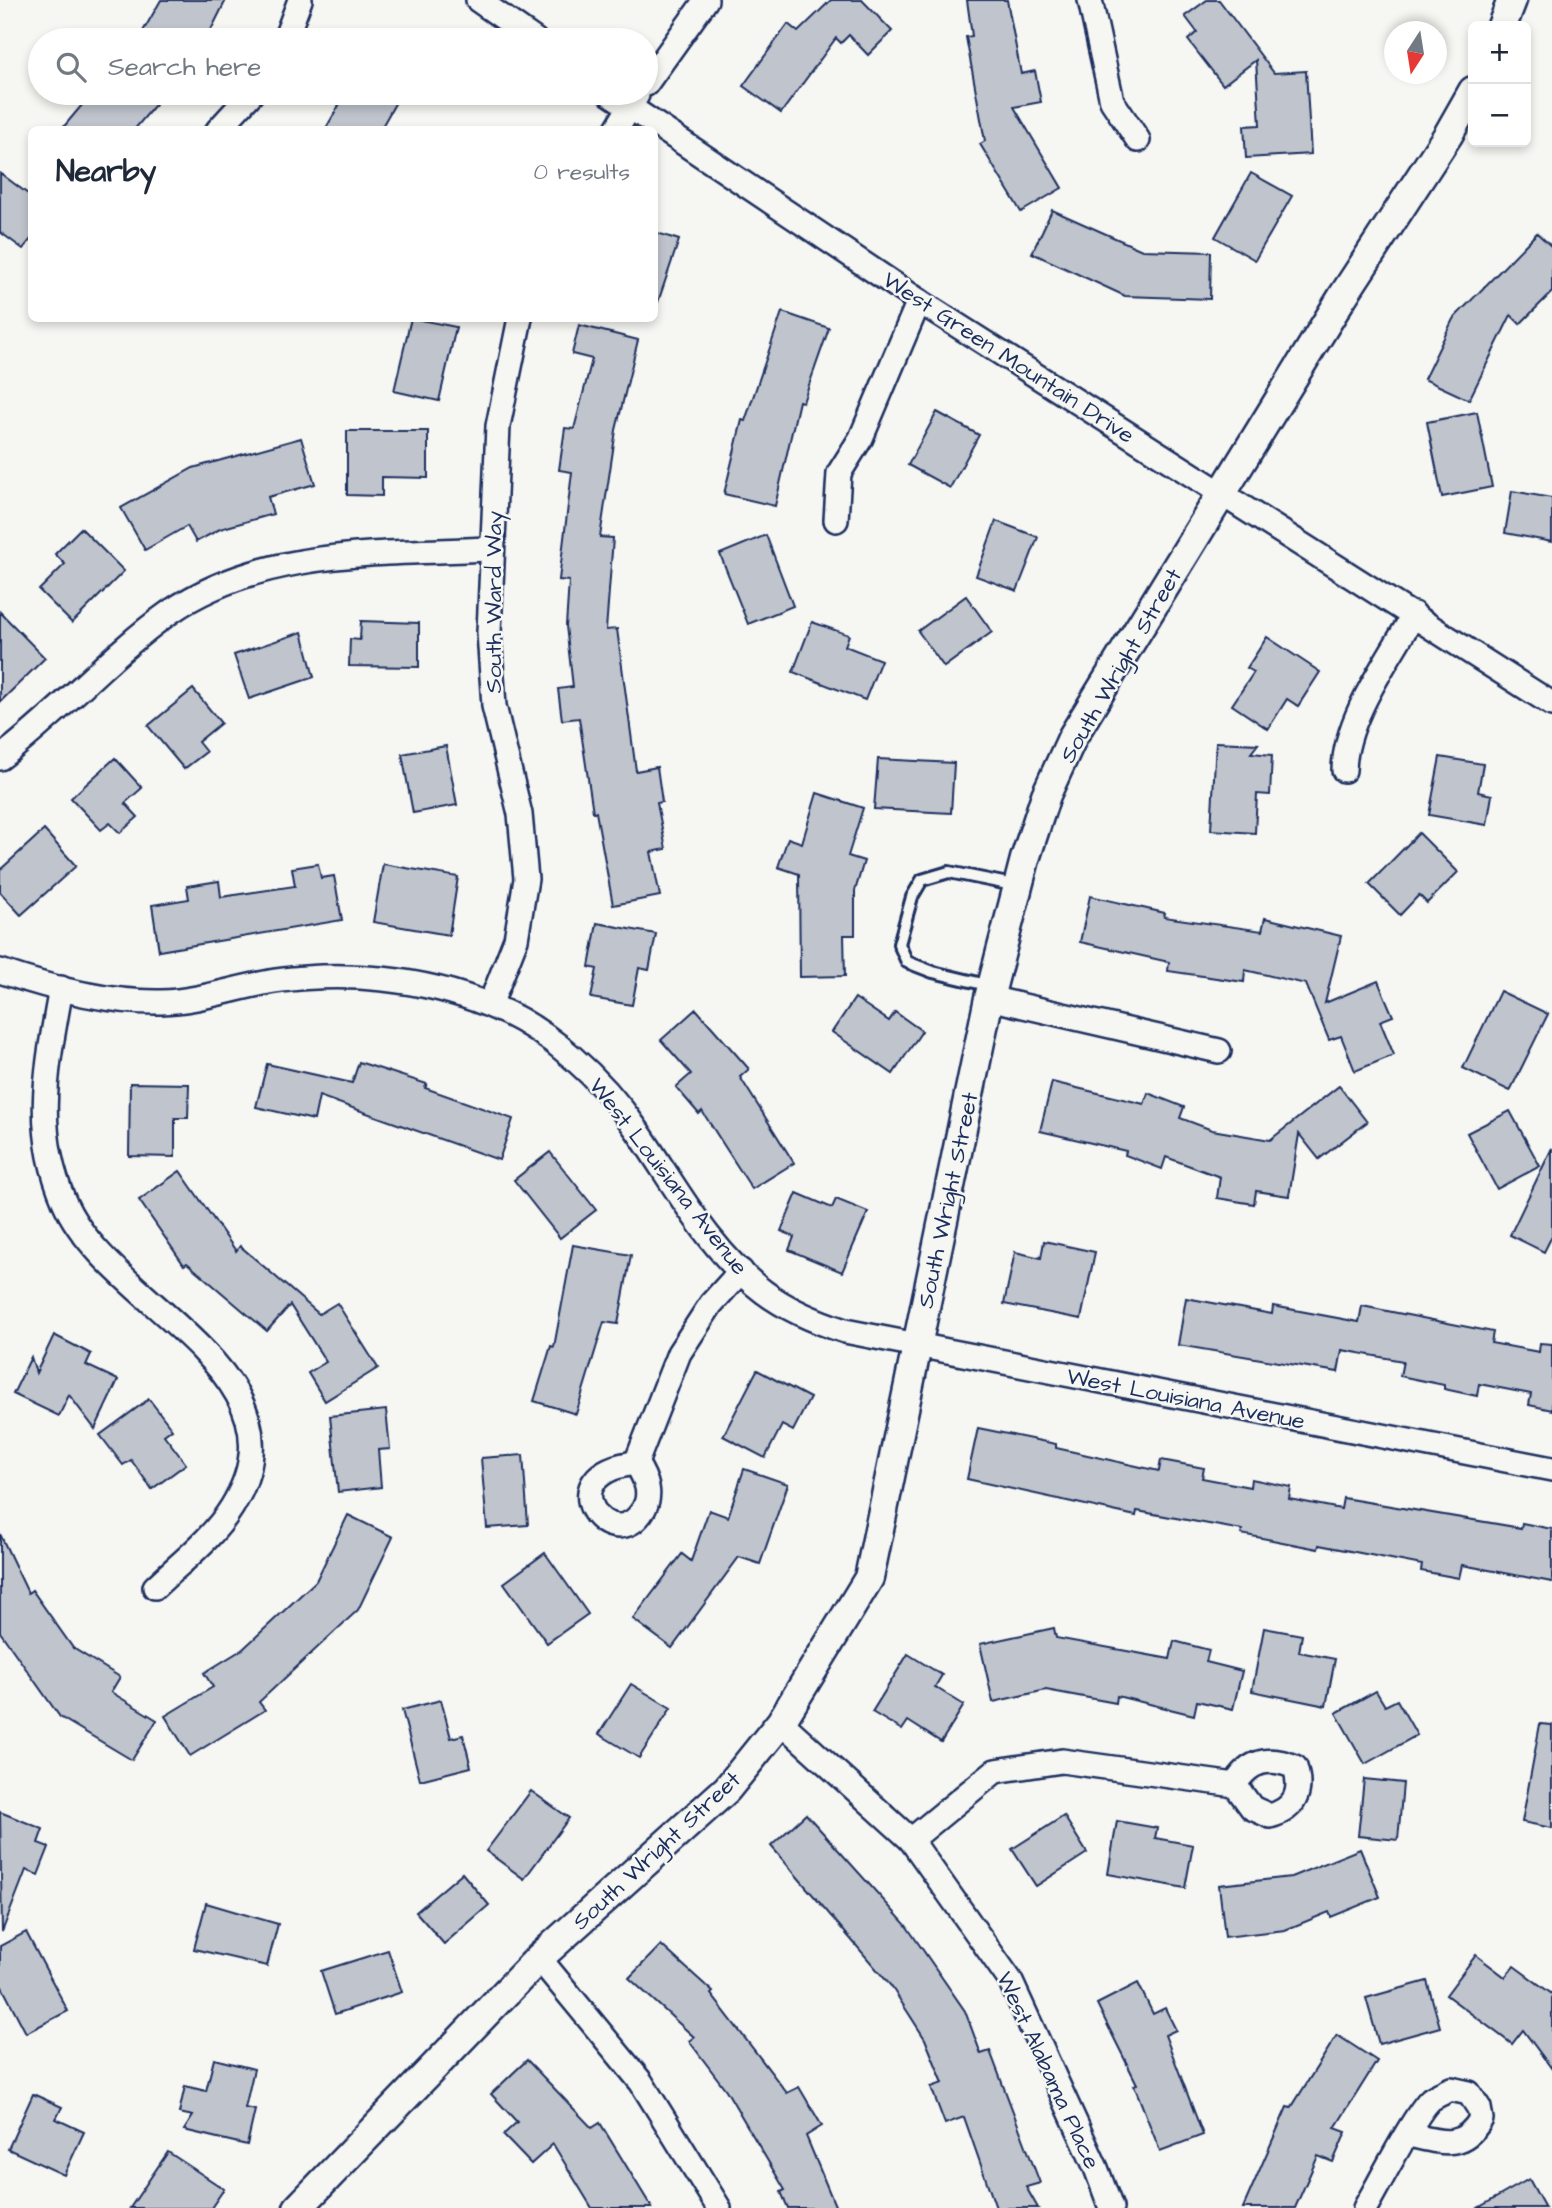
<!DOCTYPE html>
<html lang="en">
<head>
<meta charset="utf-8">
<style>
	body { margin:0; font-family:"Architects Daughter",sans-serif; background:#f2f2f3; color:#1f2937 }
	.controls { position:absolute; right:21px; top:21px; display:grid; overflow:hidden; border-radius:10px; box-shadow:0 4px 10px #0003 }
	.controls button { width:63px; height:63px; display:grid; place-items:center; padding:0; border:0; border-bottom:2px solid #e0e1e3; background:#fff; color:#1f2937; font:35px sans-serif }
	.compass { position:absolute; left:1384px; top:21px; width:63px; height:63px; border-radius:50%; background:#fff; box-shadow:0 4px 10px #0003; rotate:192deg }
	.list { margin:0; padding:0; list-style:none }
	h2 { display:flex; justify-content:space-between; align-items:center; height:91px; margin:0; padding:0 28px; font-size:30px }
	h2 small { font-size:23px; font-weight:400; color:#747a83 }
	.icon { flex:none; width:38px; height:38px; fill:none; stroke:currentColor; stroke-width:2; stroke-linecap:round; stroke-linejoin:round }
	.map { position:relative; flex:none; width:1552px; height:2208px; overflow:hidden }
	.search { position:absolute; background:#fff; box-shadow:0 4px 10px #0003; left:28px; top:28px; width:630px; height:77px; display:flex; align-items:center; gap:18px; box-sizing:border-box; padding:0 24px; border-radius:38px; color:#747a83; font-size:26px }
	.panel { position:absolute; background:#fff; box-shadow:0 4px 10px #0003; left:28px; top:126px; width:630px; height:196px; border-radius:10px }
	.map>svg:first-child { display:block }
</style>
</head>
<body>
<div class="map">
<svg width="1552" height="2208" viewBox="0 0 1552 2208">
	<rect width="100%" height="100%" fill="#f6f6f2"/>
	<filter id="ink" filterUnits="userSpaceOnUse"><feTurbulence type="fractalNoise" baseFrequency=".0143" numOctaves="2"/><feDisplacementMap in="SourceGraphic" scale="14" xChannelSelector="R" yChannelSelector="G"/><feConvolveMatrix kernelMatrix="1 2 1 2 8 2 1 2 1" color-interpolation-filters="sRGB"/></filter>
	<g filter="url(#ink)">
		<!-- building -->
		<g fill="#c0c4cd" stroke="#1b2f5e" stroke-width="2">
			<polygon points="161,0 226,0 206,40 138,40"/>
			<polygon points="831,0 862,0 892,31 868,55 849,35 841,43 836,38 781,113 743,86 788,24 798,32"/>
			<polygon points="967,0 1007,0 1021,74 1035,71 1041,102 1014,107 1062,188 1021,212 980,144 985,141 966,37 972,36"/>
			<polygon points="1207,0 1219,0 1274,73 1306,71 1311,154 1246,158 1244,126 1260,125 1256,60 1223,85 1188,40 1197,32 1185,16"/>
			<polygon points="92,93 165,93 134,130 61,130"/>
			<polygon points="346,93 401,93 380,130 325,130"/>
			<polygon points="0,173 32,197 32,238 23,249 0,232"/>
			<polygon points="1251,173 1292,196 1255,260 1215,237"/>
			<polygon points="1052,210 1142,250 1211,252 1210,299 1125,296 1032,253"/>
			<polygon points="654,232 679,240 658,302 654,301"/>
			<polygon points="1537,233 1552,247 1552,292 1520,324 1511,315 1469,400 1424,379 1453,319"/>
			<polygon points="782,312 829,328 803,402 799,401 775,506 724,494 742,420 745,421"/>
			<polygon points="411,318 456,327 439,401 394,391"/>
			<polygon points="579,325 638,340 616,430 600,537 613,538 606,630 617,629 636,771 657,767 662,802 657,803 666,849 651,852 660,896 613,905 596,812 593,812 579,718 562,720 558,689 573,687 566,626 569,581 559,580 572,472 559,470 565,428 574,429 592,359 572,354"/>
			<polygon points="937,412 979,435 950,488 908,465"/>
			<polygon points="1477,412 1492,487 1442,497 1427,422"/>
			<polygon points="347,431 428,431 428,478 382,477 382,496 347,495"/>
			<polygon points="301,438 315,484 268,497 273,514 220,529 196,542 187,526 145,550 121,508 193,468"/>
			<polygon points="1512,491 1552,498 1552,542 1505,533"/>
			<polygon points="996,521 1038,537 1017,591 976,576"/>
			<polygon points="81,528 124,571 72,623 39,590 65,564 55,554"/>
			<polygon points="766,535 793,606 748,624 720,554"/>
			<polygon points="966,596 992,632 944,667 918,631"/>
			<polygon points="0,612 45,658 0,702"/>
			<polygon points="361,621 419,623 419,667 349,666 350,639 360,640"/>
			<polygon points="812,622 849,635 845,646 881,660 865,700 793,672"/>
			<polygon points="302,632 314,677 249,699 234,655"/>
			<polygon points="1267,637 1320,672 1298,706 1287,699 1268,729 1232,705 1254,672 1247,668"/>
			<polygon points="193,689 221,723 198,742 206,752 184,769 148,726"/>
			<polygon points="1216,742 1258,744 1251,753 1272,755 1270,795 1257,794 1255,833 1211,830"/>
			<polygon points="446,746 457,805 413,813 402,754"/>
			<polygon points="1440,757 1483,764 1478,792 1492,795 1487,825 1429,815"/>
			<polygon points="115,758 142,788 125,803 138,817 120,833 110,823 101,830 71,798"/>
			<polygon points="878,759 954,763 951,813 874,809"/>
			<polygon points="817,793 863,808 848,856 864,861 855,891 855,935 844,935 845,976 800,977 799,874 778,867 788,838 802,843"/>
			<polygon points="44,830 76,866 21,915 0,892 0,870"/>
			<polygon points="1419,833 1458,872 1427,903 1419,895 1400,915 1369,884"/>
			<polygon points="318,864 321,878 334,876 342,920 159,951 152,905 189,899 187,886 219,881 221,897 295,886 292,868"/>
			<polygon points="383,864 458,877 449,935 373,922"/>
			<polygon points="1090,896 1165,913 1164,917 1262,931 1265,918 1341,936 1325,1003 1378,981 1393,1016 1380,1021 1394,1055 1355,1071 1341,1036 1329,1040 1306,984 1245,970 1244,982 1168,971 1169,962 1080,942"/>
			<polygon points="597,923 656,934 649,970 639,968 632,1005 591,998 597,969 589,967"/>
			<polygon points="1500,991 1548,1014 1510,1091 1463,1068"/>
			<polygon points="855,998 889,1021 895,1012 922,1031 893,1074 832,1032"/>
			<polygon points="696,1009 749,1069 740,1077 794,1163 752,1189 702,1111 699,1114 676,1087 691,1074 661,1040"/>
			<polygon points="359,1062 427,1084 425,1088 513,1119 499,1160 319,1096 314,1120 256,1107 267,1064 352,1083"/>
			<polygon points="1052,1082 1144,1104 1148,1093 1184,1107 1180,1118 1212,1130 1270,1140 1339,1086 1367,1122 1319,1159 1299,1134 1289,1196 1256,1191 1254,1204 1217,1198 1220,1177 1166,1157 1162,1169 1125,1155 1126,1151 1040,1131"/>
			<polygon points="130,1083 189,1084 188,1118 175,1118 175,1157 129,1156"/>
			<polygon points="1510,1111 1540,1166 1497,1189 1467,1133"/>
			<polygon points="1552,1148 1552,1236 1544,1252 1510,1235"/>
			<polygon points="550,1152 596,1210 560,1238 514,1180"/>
			<polygon points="180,1171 236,1251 240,1246 319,1314 337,1303 378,1368 325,1401 308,1373 326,1362 290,1305 267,1331 187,1263 184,1265 139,1200"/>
			<polygon points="797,1193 832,1208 836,1199 868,1212 842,1272 789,1250 794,1237 781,1231"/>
			<polygon points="1044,1241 1095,1252 1081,1319 1004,1304 1015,1252 1041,1258"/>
			<polygon points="573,1245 631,1255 618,1324 604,1322 576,1414 534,1401 551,1346 554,1347"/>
			<polygon points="1186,1298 1272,1314 1273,1306 1359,1322 1362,1306 1493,1332 1491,1343 1539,1352 1540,1343 1552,1344 1552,1410 1529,1405 1531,1394 1479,1384 1477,1396 1444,1389 1444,1385 1400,1376 1403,1361 1342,1350 1338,1372 1178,1345"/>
			<polygon points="54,1335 91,1354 86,1365 118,1380 95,1429 69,1395 59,1416 13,1394 31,1357 36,1373"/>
			<polygon points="757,1370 810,1398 793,1431 782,1425 765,1458 723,1436"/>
			<polygon points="149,1399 172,1429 164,1435 186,1464 152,1489 131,1460 123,1465 100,1435"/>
			<polygon points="386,1410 390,1449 378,1450 381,1487 338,1492 330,1416"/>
			<polygon points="978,1428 1056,1444 1056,1448 1159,1471 1161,1460 1204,1468 1202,1478 1250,1487 1251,1479 1291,1487 1289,1499 1341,1509 1343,1498 1521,1528 1522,1523 1552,1529 1552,1582 1462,1565 1459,1578 1421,1571 1422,1565 1319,1545 1318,1549 1241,1534 1242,1530 1137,1511 1136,1516 967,1479"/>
			<polygon points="523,1455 528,1525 487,1528 481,1458"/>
			<polygon points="744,1469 788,1484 760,1564 739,1557 672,1648 633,1619 682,1554 691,1561 709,1510 728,1517"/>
			<polygon points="348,1515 393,1537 358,1610 259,1702 265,1710 190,1756 165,1716 213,1687 204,1673 243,1649 316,1581"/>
			<polygon points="0,1534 28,1593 32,1590 73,1648 120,1677 111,1692 157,1720 132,1760 60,1717 0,1632"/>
			<polygon points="545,1553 588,1614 547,1643 504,1583"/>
			<polygon points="1054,1628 1056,1638 1170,1659 1174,1641 1209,1650 1206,1662 1242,1671 1233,1709 1197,1701 1194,1715 1117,1696 1116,1703 1046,1690 993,1702 980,1644"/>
			<polygon points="1264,1628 1302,1635 1299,1652 1335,1659 1326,1706 1252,1691"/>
			<polygon points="908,1654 942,1675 935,1687 964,1705 941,1742 908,1721 902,1730 872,1712"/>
			<polygon points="631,1684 671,1708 639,1758 599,1734"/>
			<polygon points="1376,1691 1385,1706 1397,1700 1417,1735 1365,1764 1336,1713"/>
			<polygon points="441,1700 451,1738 463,1735 471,1767 420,1780 402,1710"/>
			<polygon points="1540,1724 1552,1725 1552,1828 1522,1822"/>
			<polygon points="1364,1779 1403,1783 1398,1840 1358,1836"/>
			<polygon points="531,1791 569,1818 524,1879 486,1851"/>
			<polygon points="0,1812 43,1829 38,1843 49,1847 38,1875 26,1870 2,1932"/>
			<polygon points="806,1814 905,1924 965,2011 981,2054 990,2051 1040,2183 1026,2187 1038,2208 996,2208 964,2117 945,2124 931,2087 943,2083 925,2039 891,1986 771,1846"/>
			<polygon points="1064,1816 1087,1853 1036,1886 1012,1849"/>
			<polygon points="1117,1821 1157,1828 1155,1838 1193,1845 1185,1888 1108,1874"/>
			<polygon points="1360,1849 1380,1897 1331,1917 1329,1912 1285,1930 1225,1937 1219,1885 1291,1877"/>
			<polygon points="462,1873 489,1905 444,1944 416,1912"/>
			<polygon points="206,1903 278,1924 267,1966 194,1949"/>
			<polygon points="26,1932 68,2011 26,2033 0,1983 0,1946"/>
			<polygon points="661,1945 713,1992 711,1994 787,2093 799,2087 822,2126 806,2136 836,2208 788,2208 781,2192 785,2190 726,2090 689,2041 694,2037 629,1978"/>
			<polygon points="388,1950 402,1992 335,2014 321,1971"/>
			<polygon points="1476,1955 1505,1977 1514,1966 1552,1994 1552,2069 1523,2030 1512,2044 1446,1995"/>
			<polygon points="1427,1981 1440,2027 1379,2044 1366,1998"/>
			<polygon points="1138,1983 1153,2014 1165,2008 1176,2030 1165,2035 1203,2135 1160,2151 1134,2085 1137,2084 1097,2004"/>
			<polygon points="1337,2035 1377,2061 1335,2128 1346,2132 1333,2162 1318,2156 1295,2208 1243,2208 1287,2107 1291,2108"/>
			<polygon points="214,2059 254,2069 245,2108 255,2110 247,2145 184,2130 193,2116 179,2113 185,2086 206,2091"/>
			<polygon points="527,2060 592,2128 600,2123 652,2208 592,2208 553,2144 531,2164 503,2135 517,2122 491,2094"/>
			<polygon points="33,2094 62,2107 56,2119 84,2132 64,2175 8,2149"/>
			<polygon points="168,2152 224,2189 211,2208 130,2208"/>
			<polygon points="1529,2179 1545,2208 1478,2208"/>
		</g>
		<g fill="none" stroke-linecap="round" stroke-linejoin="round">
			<defs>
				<polyline id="service" points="991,986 933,972 907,962 899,944 912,897 922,880 949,872 1018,886"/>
				<g id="minor">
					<polyline points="478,0 535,40"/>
					<polyline points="1090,0 1112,101 1138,140"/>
					<polyline points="285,40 300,0"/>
					<polyline points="646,84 706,0"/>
					<polyline points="609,93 919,301 1552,704"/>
					<polyline points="218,130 252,93"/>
					<polyline points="616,130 637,95"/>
					<polyline points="836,520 839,473 861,438 919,301"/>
					<path d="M0,758C60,713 109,655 170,612C263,548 383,554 490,549"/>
					<path d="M1344,770C1345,718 1389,659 1414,614"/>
					<path d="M0,971C50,988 108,1003 161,1002C200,1001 237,987 275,981C345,971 423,978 489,1005C548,1028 602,1079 637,1130C675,1185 709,1251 764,1292C788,1310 817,1322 845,1331L1552,1469"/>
					<path d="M61,988C48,1064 32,1127 64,1201C109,1307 315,1372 232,1507C213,1538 181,1562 155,1587"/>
					<polyline points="989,998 1219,1051"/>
					<polyline points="490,1005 516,939 526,879 520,814 494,706 489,632 498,426 520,318"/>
					<polyline points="636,1463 679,1353 711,1304 741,1271"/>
					<path d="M636,1463C646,1479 654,1496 641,1513C609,1558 546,1473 636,1463Z"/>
					<polyline points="781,1722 911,1840 1010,1980 1096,2168 1111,2208"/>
					<path d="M911,1840L995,1771L1062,1761L1235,1785L1252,1808L1270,1816C1295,1809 1303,1792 1295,1767C1270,1756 1249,1760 1235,1785"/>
					<polyline points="539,1958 641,2082 719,2208"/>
					<path d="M1365,2208C1378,2186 1415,2113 1431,2099C1437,2095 1445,2092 1451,2089L1469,2093L1479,2108L1481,2119C1462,2151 1441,2142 1409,2135"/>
				</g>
				<g id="tertiary">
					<polyline points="1502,26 1512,0"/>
					<polyline points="298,2208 539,1958 727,1789 781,1722 869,1578 989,998 1025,859 1046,795 1073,736 1343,296 1448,135 1473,91"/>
				</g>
			</defs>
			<!-- service casing -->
			<use href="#service" stroke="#1b2f5e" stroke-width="16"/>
			<!-- minor casing -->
			<use href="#minor" stroke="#1b2f5e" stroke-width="28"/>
			<!-- tertiary casing -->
			<use href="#tertiary" stroke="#1b2f5e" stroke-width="33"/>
			<!-- service -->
			<use href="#service" stroke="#f6f6f2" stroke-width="10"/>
			<!-- minor -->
			<use href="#minor" stroke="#f6f6f2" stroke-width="23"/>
			<!-- tertiary -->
			<use href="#tertiary" stroke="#f6f6f2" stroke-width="28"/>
		</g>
	</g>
	<g text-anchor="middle" stroke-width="5" stroke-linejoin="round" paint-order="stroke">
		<!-- street labels -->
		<g font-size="23" fill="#1b2f5e" stroke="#f6f6f2">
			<text transform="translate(1009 357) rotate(33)" y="8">West Green Mountain Drive</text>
			<text transform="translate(493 602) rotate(-90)" y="8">South Ward Way</text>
			<text transform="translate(1120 665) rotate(-60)" y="8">South Wright Street</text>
			<text transform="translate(669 1176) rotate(52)" y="8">West Louisiana Avenue</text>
			<text transform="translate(947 1200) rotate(-78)" y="8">South Wright Street</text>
			<text transform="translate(1186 1398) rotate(11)" y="8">West Louisiana Avenue</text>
			<text transform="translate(656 1850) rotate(-43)" y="8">South Wright Street</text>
			<text transform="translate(1049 2070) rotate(65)" y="8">West Alabama Place</text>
		</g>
	</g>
</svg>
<div class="controls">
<button>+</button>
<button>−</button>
</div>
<svg class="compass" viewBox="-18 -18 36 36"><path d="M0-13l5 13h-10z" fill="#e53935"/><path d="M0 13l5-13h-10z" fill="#747a83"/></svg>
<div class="search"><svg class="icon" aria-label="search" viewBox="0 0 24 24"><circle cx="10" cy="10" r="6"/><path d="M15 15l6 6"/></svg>Search here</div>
<section class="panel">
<h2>Nearby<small>0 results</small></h2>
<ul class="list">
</ul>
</section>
</div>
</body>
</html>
